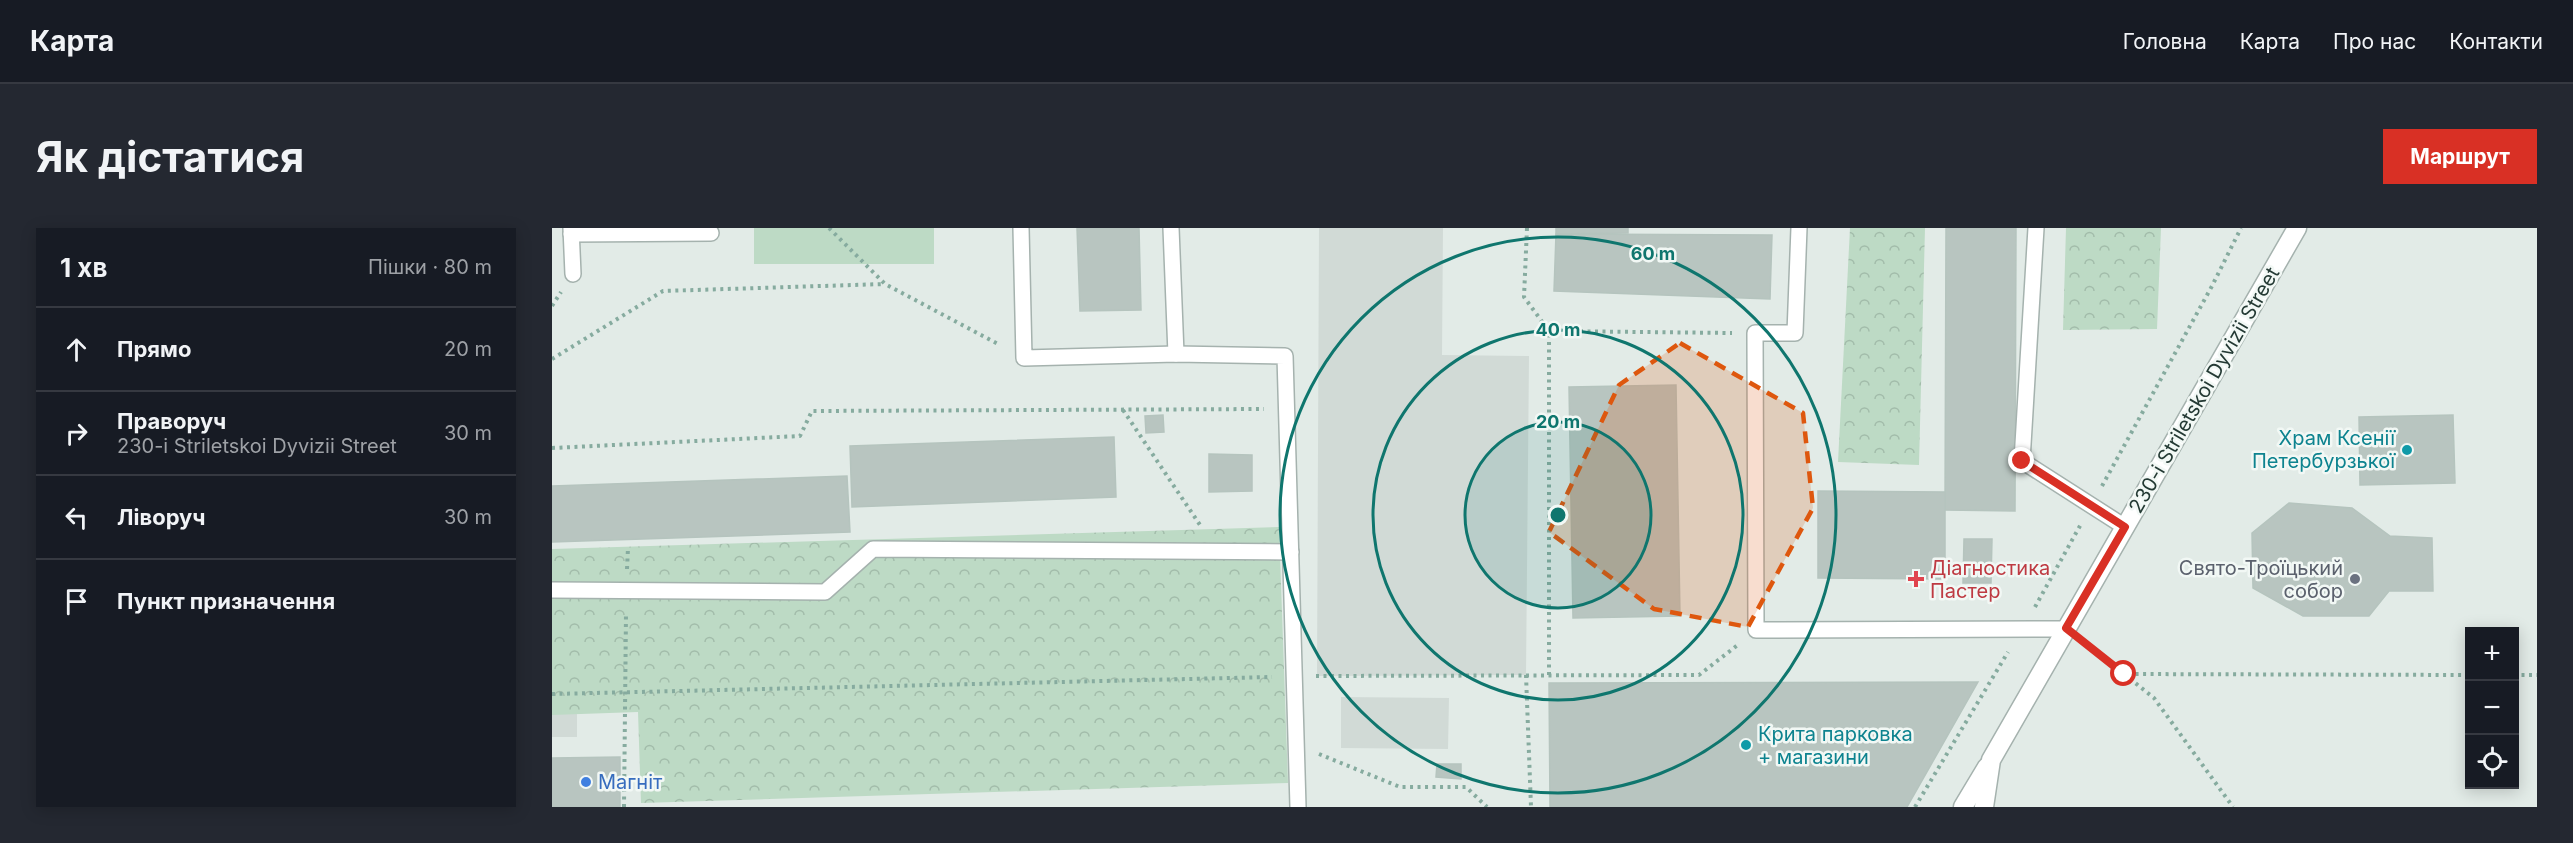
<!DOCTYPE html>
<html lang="uk">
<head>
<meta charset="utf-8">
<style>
	body { margin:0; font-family:Inter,sans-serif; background:#242831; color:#f1f3f6 }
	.controls { position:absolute; right:18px; bottom:18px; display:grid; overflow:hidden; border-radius:0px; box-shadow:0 3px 15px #0003 }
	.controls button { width:54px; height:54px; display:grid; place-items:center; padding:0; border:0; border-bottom:2px solid #363941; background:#171b24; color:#f1f3f6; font:30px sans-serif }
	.stop { position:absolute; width:18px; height:18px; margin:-14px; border:4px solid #d93025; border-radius:50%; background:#fff }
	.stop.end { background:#d93025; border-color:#fff; box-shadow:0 2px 6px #0008 }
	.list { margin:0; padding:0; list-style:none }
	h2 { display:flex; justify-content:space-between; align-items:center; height:78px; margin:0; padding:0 24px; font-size:26px }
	h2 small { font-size:20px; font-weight:400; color:#9ea1a6 }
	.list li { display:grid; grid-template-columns:39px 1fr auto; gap:18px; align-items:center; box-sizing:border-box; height:84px; padding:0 24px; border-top:2px solid #363941 }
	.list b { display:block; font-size:22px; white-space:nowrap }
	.list p { margin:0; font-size:20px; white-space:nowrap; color:#9ea1a6 }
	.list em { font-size:20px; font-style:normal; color:#9ea1a6 }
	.icon { flex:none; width:33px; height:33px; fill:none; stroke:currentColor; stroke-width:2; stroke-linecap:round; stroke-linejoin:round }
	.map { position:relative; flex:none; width:1985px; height:579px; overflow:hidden; border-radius:0px }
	header { display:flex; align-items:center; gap:36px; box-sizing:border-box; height:84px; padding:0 30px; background:#171b24; border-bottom:2px solid #363941 }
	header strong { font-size:28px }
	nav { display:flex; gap:33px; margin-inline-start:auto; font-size:21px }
	.intro { display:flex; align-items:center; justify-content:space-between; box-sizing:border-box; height:144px; padding:0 36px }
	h1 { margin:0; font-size:42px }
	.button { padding:15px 27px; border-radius:0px; background:#d93025; color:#fff; font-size:21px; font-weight:700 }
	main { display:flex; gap:36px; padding:0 36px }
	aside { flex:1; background:#171b24; border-radius:0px; box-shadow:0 3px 15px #0003 }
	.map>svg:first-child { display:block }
</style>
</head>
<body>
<header>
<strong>Карта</strong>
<nav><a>Головна</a><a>Карта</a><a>Про нас</a><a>Контакти</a></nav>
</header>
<div class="intro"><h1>Як дістатися</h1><a class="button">Маршрут</a></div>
<main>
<aside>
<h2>1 хв<small>Пішки · 80 m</small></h2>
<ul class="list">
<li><svg class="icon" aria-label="ahead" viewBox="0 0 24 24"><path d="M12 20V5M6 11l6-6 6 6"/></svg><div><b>Прямо</b></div><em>20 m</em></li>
<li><svg class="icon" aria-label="right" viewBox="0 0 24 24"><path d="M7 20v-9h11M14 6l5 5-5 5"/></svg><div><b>Праворуч</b><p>230-i Striletskoi Dyvizii Street</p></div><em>30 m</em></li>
<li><svg class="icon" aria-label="left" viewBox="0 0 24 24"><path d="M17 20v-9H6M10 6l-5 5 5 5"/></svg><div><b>Ліворуч</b></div><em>30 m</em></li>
<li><svg class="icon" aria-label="arrive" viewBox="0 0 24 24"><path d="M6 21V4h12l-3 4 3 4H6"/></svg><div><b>Пункт призначення</b></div></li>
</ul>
</aside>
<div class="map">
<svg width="1985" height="579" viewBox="0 0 1985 579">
	<defs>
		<pattern id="forest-crowns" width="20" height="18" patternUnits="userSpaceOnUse" patternTransform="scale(1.5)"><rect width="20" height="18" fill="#bddac5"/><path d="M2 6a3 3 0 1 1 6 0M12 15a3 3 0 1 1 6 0" fill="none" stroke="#a2bcaa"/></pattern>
	</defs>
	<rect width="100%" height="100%" fill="#e2ebe7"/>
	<!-- built -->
	<g fill="#d1dad6">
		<polygon points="767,0 891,0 890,127 977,128 974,447 765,448"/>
		<polygon points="789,469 897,470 896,521 789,520"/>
		<rect x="0" y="480" width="25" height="29"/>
	</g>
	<!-- forest -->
	<g fill="url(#forest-crowns)">
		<polygon points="1298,0 1373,0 1367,237 1286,234"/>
		<polygon points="1514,0 1609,0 1605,101 1511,102"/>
		<polygon points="727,299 736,555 89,575 86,484 0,487 0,321"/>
	</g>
	<!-- pitch -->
	<rect fill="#bddac5" x="202" y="0" width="180" height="36"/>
	<!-- building -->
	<g fill="#b8c5c0" stroke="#b5c4be" stroke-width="1.5">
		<polygon points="525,0 587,0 589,82 528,83"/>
		<polygon points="1004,0 1076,0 1076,5 1004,6"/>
		<polygon points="1394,0 1464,0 1463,283 1393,282"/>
		<polygon points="1004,6 1220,7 1218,71 1002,63"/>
		<polygon points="1124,157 1128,388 1021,390 1017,159"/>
		<polygon points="611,187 612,204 594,205 593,188"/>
		<polygon points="1901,187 1903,255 1808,257 1807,189"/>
		<polygon points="562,209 564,269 300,279 298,218"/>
		<polygon points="657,226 700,227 700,263 657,264"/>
		<polygon points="295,248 298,304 0,314 0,258"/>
		<polygon points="1266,263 1393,264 1393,351 1266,350"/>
		<polygon points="1737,275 1800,280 1838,308 1880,310 1881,363 1837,363 1817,388 1751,388 1701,360 1700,305"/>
		<polygon points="1412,311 1440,311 1439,355 1411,355"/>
		<polygon points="1426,454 1355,579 998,579 997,455"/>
		<polygon points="68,529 68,579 0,579 0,530"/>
		<polygon points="885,536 909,536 909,551 884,549"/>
	</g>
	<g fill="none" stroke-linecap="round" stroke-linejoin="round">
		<defs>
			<g id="service">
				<polyline points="19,0 21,46"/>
				<polyline points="469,0 472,130 624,126 733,128 746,579"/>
				<polyline points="619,0 624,126"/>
				<polyline points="1247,0 1243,105 1203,105 1204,402 1514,401"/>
				<polyline points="1484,0 1470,233 1573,299"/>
				<polyline points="19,6 159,5"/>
				<polyline points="0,362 273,364 321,321 739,324"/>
			</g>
			<g id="tertiary">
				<polyline points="1411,579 1435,539"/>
				<polyline points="1432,579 1439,532 1745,0"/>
			</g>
		</defs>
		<!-- service casing -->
		<use href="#service" stroke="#a5b2ae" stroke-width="18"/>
		<!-- tertiary casing -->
		<use href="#tertiary" stroke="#a5b2ae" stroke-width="21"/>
		<!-- path -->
		<g stroke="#86ab9f" stroke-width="4" stroke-dasharray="3 4.5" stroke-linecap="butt">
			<polyline points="277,0 333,56 448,117"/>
			<polyline points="975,0 972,69 997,103"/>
			<polyline points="0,78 9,64"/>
			<polyline points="0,131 111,63 333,56"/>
			<polyline points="571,182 650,300"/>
			<polyline points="0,220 248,208 260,183 712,181"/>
			<polyline points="1550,258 1660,58 1689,0"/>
			<polyline points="75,341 76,320"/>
			<polyline points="1483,379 1529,296"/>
			<polyline points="1534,416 1572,446 1918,447"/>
			<polyline points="1572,446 1602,470 1681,579"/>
			<polyline points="974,447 979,579"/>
			<polyline points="997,447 997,103 1180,105"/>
			<polyline points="1962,447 1985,447"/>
			<polyline points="764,448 1147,447 1187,416"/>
			<polyline points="0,466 720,449"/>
			<polyline points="767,526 848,559 914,559 935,579"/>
			<polyline points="72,579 74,385"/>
			<polyline points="1363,579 1456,424"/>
		</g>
		<!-- service -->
		<use href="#service" stroke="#fff" stroke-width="15"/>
		<!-- tertiary -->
		<use href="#tertiary" stroke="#fff" stroke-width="18"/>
	</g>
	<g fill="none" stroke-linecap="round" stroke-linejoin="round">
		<!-- route -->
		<polyline stroke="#d93025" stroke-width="8" points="1470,233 1573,299 1514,400 1572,446"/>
	</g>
	<!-- marked area -->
	<path fill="#de570e" fill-opacity="0.2" stroke="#de570e" stroke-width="4.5" stroke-dasharray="12 8" stroke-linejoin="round" d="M1128,115L1251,185L1261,280L1196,399L1102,381L997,304L1067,157Z"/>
	<!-- distance rings -->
	<circle cx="1006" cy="287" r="93" fill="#0f766e" fill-opacity=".12"/>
	<g fill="none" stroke="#0f766e" stroke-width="3">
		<circle cx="1006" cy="287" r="93"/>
		<circle cx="1006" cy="287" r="185"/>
		<circle cx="1006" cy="287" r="278"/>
	</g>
	<!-- markers -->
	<g fill="#0f9aa8" stroke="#f2f8f5" stroke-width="2">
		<circle cx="1855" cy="222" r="6"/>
		<circle cx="1194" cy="517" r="6"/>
	</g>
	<path fill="#e0444e" stroke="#f2f8f5" stroke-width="2" d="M1361 342h6v6h6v6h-6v6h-6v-6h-6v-6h6z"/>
	<circle fill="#6b7280" stroke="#f2f8f5" stroke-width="2" cx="1803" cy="351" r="6"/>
	<circle fill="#3f7fe0" stroke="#f2f8f5" stroke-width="2" cx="34" cy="554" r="6"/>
	<g text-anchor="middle" stroke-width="5" stroke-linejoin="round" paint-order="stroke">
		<!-- street labels -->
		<g font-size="20" fill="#243a34" stroke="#f2f8f5">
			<text transform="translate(1652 162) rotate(-60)" y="7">230-i Striletskoi Dyvizii Street</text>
		</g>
		<!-- culture labels -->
		<g font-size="20" fill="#0d838f" stroke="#f2f8f5" text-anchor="end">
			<text x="1843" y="217">Храм Ксенії<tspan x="1843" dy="23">Петербурзької</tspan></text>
			<text x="1206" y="513" text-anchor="start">Крита парковка<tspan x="1206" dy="23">+ магазини</tspan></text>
		</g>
		<!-- health labels -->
		<g font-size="20" fill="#be3a42" stroke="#f2f8f5" text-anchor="start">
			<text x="1378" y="347">Діагностика<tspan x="1378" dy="23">Пастер</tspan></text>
		</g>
		<!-- worship labels -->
		<g font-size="20" fill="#5b616d" stroke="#f2f8f5" text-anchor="end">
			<text x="1791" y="347">Свято-Троїцький<tspan x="1791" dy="23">собор</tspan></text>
		</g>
		<!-- shop labels -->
		<g font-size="20" fill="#366cbe" stroke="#f2f8f5" text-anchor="start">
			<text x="46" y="561">Магніт</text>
		</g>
	</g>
	<circle cx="1006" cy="287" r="9" fill="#0f766e" stroke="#f2f8f5" stroke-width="3"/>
	<g font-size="18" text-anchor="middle" font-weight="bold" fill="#0f766e" stroke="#f2f8f5" stroke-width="5" stroke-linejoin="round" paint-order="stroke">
		<text x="1101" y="32">60 m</text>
		<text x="1006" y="108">40 m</text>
		<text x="1006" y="200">20 m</text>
	</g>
</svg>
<div class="controls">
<button>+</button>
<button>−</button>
<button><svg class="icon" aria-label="locate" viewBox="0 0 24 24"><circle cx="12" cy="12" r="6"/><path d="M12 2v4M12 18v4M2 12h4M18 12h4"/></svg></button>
</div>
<div class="stop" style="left:1572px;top:446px"></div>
<div class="stop end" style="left:1470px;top:233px"></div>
</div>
</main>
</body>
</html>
